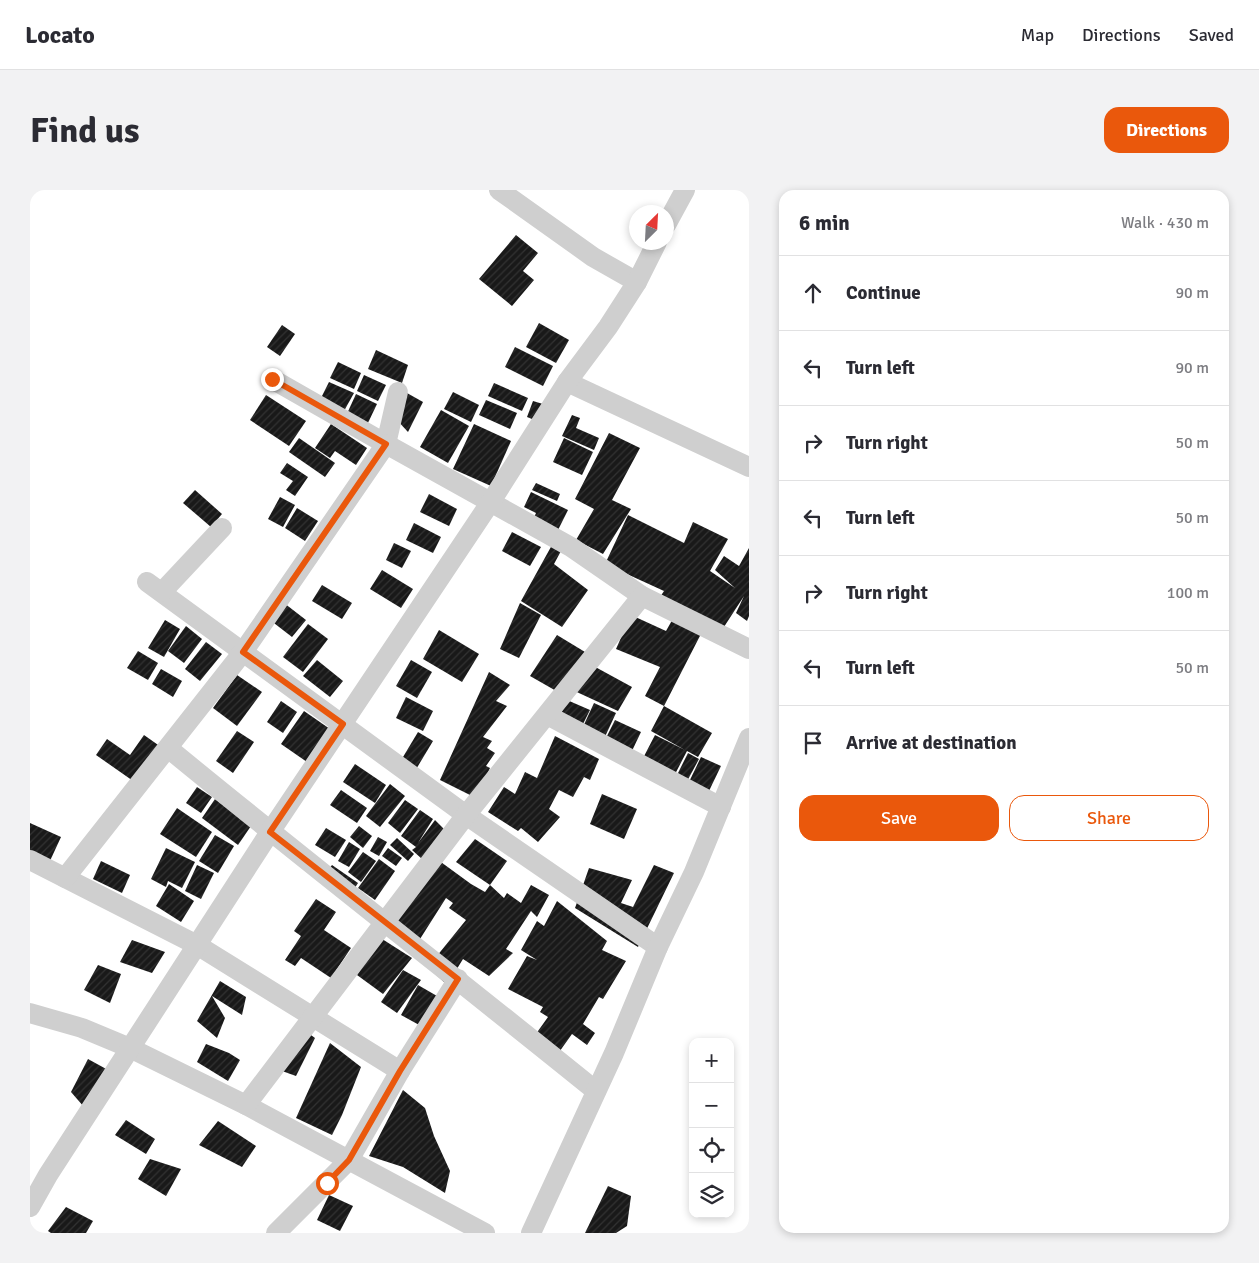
<!DOCTYPE html>
<html lang="en">
<head>
<meta charset="utf-8">
<style>
	body { margin:0; font-family:Signika,sans-serif; background:#f2f2f3; color:#2b2b33 }
	.controls { position:absolute; right:15px; bottom:15px; display:grid; overflow:hidden; border-radius:10px; box-shadow:0 2px 8px #0003 }
	.controls button { width:45px; height:45px; display:grid; place-items:center; padding:0; border:0; border-bottom:1px solid #e1e1e2; background:#fff; color:#2b2b33; font:25px sans-serif }
	.compass { position:absolute; left:599px; top:15px; width:45px; height:45px; border-radius:50%; background:#fff; box-shadow:0 2px 8px #0003; rotate:24deg }
	.stop { position:absolute; width:15px; height:15px; margin:-11px; border:4px solid #ea580c; border-radius:50%; background:#fff }
	.stop.end { background:#ea580c; border-color:#fff; box-shadow:0 1px 5px #0008 }
	.list { margin:0; padding:0; list-style:none }
	h2 { display:flex; justify-content:space-between; align-items:center; height:65px; margin:0; padding:0 20px; font-size:21px }
	h2 small { font-size:16px; font-weight:400; color:#7c7c81 }
	.list li { display:grid; grid-template-columns:32px 1fr auto; gap:15px; align-items:center; box-sizing:border-box; height:75px; padding:0 20px; border-top:1px solid #e1e1e2 }
	.list b { display:block; font-size:19px; white-space:nowrap }
	.list em { font-size:16px; font-style:normal; color:#7c7c81 }
	.actions { display:flex; gap:10px; padding:15px 20px }
	.actions a { flex:1; padding:11px 0; border:1px solid #ea580c; border-radius:15px; text-align:center; font-size:18px; color:#ea580c }
	.actions .main { background:#ea580c; color:#fff }
	.icon { flex:none; width:28px; height:28px; fill:none; stroke:currentColor; stroke-width:2; stroke-linecap:round; stroke-linejoin:round }
	.map { position:relative; flex:none; width:719px; height:1043px; overflow:hidden; border-radius:15px }
	header { display:flex; align-items:center; gap:30px; box-sizing:border-box; height:70px; padding:0 25px; background:#fff; border-bottom:1px solid #e1e1e2 }
	header strong { font-size:24px }
	nav { display:flex; gap:28px; margin-inline-start:auto; font-size:18px }
	.intro { display:flex; align-items:center; justify-content:space-between; box-sizing:border-box; height:120px; padding:0 30px }
	h1 { margin:0; font-size:35px }
	.button { padding:12px 22px; border-radius:15px; background:#ea580c; color:#fff; font-size:18px; font-weight:700 }
	main { display:flex; gap:30px; padding:0 30px }
	aside { flex:1; background:#fff; border-radius:15px; box-shadow:0 2px 8px #0003 }
	.map>svg:first-child { display:block }
</style>
</head>
<body>
<header>
<strong>Locato</strong>
<nav><a>Map</a><a>Directions</a><a>Saved</a></nav>
</header>
<div class="intro"><h1>Find us</h1><a class="button">Directions</a></div>
<main>
<div class="map">
<svg width="719" height="1043" viewBox="0 0 719 1043">
	<defs>
		<pattern id="building-hatch" width="6" height="6" patternUnits="userSpaceOnUse" patternTransform="scale(1.25)"><rect width="6" height="6" fill="#191919"/><path d="M-1 1l2-2M0 6l6-6M5 7l2-2" fill="none" stroke="#323232"/></pattern>
	</defs>
	<rect width="100%" height="100%" fill="#fff"/>
	<!-- building -->
	<g fill="url(#building-hatch)">
		<polygon points="486,45 508,63 493,81 504,90 482,116 449,89"/>
		<polygon points="509,133 539,150 526,173 496,157"/>
		<polygon points="252,135 265,144 250,166 237,157"/>
		<polygon points="485,157 523,176 513,196 475,177"/>
		<polygon points="346,160 378,175 372,193 338,179"/>
		<polygon points="308,172 331,183 324,199 300,188"/>
		<polygon points="334,185 356,195 348,211 327,201"/>
		<polygon points="299,192 324,203 314,221 290,210"/>
		<polygon points="464,193 498,208 492,221 458,206"/>
		<polygon points="423,202 449,215 441,232 414,219"/>
		<polygon points="377,203 393,212 378,242 366,229"/>
		<polygon points="326,204 347,214 336,237 315,228"/>
		<polygon points="236,205 276,231 259,256 220,230"/>
		<polygon points="456,210 487,223 480,239 449,225"/>
		<polygon points="503,211 513,214 507,231 497,227"/>
		<polygon points="411,220 439,236 418,273 390,257"/>
		<polygon points="542,225 550,228 546,238 569,248 564,260 532,246"/>
		<polygon points="301,234 337,258 326,275 305,261 300,268 285,258"/>
		<polygon points="444,234 481,251 461,296 423,279"/>
		<polygon points="579,243 610,258 582,310 601,319 573,364 546,350 564,319 545,309"/>
		<polygon points="269,248 305,273 295,287 259,262"/>
		<polygon points="534,248 563,262 552,285 523,272"/>
		<polygon points="257,273 278,287 265,306 256,300 263,291 250,283"/>
		<polygon points="506,293 530,304 527,311 502,300"/>
		<polygon points="165,300 192,324 181,337 153,313"/>
		<polygon points="501,302 538,320 526,344 502,332 506,323 494,317"/>
		<polygon points="399,304 427,319 419,336 390,322"/>
		<polygon points="250,307 265,315 253,337 238,329"/>
		<polygon points="267,318 288,331 275,351 255,338"/>
		<polygon points="598,325 654,353 663,332 698,349 680,381 705,398 685,380 694,366 709,376 719,358 719,426 717,431 706,423 714,406 692,440 628,410 634,401 575,374"/>
		<polygon points="384,333 411,347 403,363 376,350"/>
		<polygon points="482,342 511,357 500,376 472,361"/>
		<polygon points="364,353 381,361 372,378 356,370"/>
		<polygon points="522,355 531,361 524,374 558,400 532,437 491,411"/>
		<polygon points="352,380 383,399 371,418 340,399"/>
		<polygon points="292,395 322,413 312,429 282,411"/>
		<polygon points="254,413 276,430 262,447 240,430"/>
		<polygon points="490,413 511,425 489,468 470,459"/>
		<polygon points="601,425 636,441 645,425 673,440 634,516 615,506 630,477 586,459"/>
		<polygon points="135,430 150,439 134,467 118,458"/>
		<polygon points="278,434 298,449 273,482 253,467"/>
		<polygon points="156,436 172,449 154,473 138,461"/>
		<polygon points="409,440 449,464 432,492 393,469"/>
		<polygon points="527,445 555,462 528,502 500,486"/>
		<polygon points="176,452 192,464 170,491 155,479"/>
		<polygon points="108,461 128,473 118,490 97,478"/>
		<polygon points="287,470 313,491 300,507 273,486"/>
		<polygon points="381,470 402,482 387,508 366,496"/>
		<polygon points="558,473 602,497 588,521 538,498"/>
		<polygon points="131,479 152,491 143,507 122,494"/>
		<polygon points="459,482 480,495 466,511 477,516 453,547 462,551 457,558 465,563 456,576 460,578 446,608 410,590"/>
		<polygon points="207,485 232,502 207,536 183,518"/>
		<polygon points="376,507 403,521 393,541 366,528"/>
		<polygon points="537,510 560,520 550,540 528,530"/>
		<polygon points="251,511 267,522 253,543 237,532"/>
		<polygon points="564,513 586,523 573,551 551,541"/>
		<polygon points="634,516 682,543 668,567 657,561 643,588 611,572 625,545 655,560 621,541"/>
		<polygon points="274,521 300,539 277,572 251,554"/>
		<polygon points="585,530 611,542 600,565 574,552"/>
		<polygon points="207,541 224,552 203,583 186,571"/>
		<polygon points="388,542 403,551 385,581 370,572"/>
		<polygon points="114,545 131,557 106,593 66,565 77,549 100,565"/>
		<polygon points="525,546 569,569 560,590 554,587 543,607 529,600 519,619 530,627 508,652 491,638 488,641 458,622 474,597 485,604 495,582 507,588"/>
		<polygon points="658,563 669,569 655,595 645,589"/>
		<polygon points="671,567 691,576 678,603 658,594"/>
		<polygon points="325,574 356,595 345,613 313,592"/>
		<polygon points="360,594 375,606 350,637 336,626"/>
		<polygon points="167,597 182,607 171,623 156,613"/>
		<polygon points="311,600 337,618 327,633 300,615"/>
		<polygon points="572,604 607,619 594,649 560,634"/>
		<polygon points="185,609 221,636 208,655 172,628"/>
		<polygon points="375,610 388,619 370,643 358,633"/>
		<polygon points="147,618 182,642 166,667 130,644"/>
		<polygon points="390,620 403,629 388,653 405,630 414,639 392,669 382,660 386,657 371,646"/>
		<polygon points="0,633 31,647 19,673 0,664"/>
		<polygon points="329,636 342,646 333,658 320,647"/>
		<polygon points="296,638 316,650 305,667 285,655"/>
		<polygon points="185,645 204,656 188,683 169,671"/>
		<polygon points="348,647 357,652 349,666 340,661"/>
		<polygon points="367,648 384,664 378,671 360,655"/>
		<polygon points="445,649 477,671 460,695 426,672"/>
		<polygon points="319,652 330,659 319,677 308,671"/>
		<polygon points="136,658 165,672 152,698 138,691 136,697 121,689"/>
		<polygon points="358,658 372,668 366,676 352,666"/>
		<polygon points="333,662 346,671 331,692 318,682"/>
		<polygon points="404,667 441,694 455,702 460,695 474,708 477,703 491,713 501,695 519,705 507,727 501,721 476,759 483,763 459,786 433,769 417,795 398,777 436,730 419,718 423,713 416,708 390,749 365,730"/>
		<polygon points="349,669 365,681 345,710 328,698"/>
		<polygon points="71,671 100,685 92,703 63,689"/>
		<polygon points="167,675 184,683 171,709 155,701"/>
		<polygon points="302,675 328,693 319,707 292,688"/>
		<polygon points="624,675 644,683 608,757 545,718 559,678 602,690 591,713 603,717"/>
		<polygon points="139,694 164,711 151,732 126,716"/>
		<polygon points="286,709 306,722 294,740 321,758 301,788 271,768 265,776 255,770 271,746 264,741"/>
		<polygon points="527,711 577,751 572,760 596,771 573,809 569,807 553,834 565,843 557,855 542,844 522,872 498,855 518,827 510,822 513,817 478,799 497,766 507,770 491,760 507,731 514,736"/>
		<polygon points="349,747 382,768 353,804 327,785"/>
		<polygon points="102,750 135,762 122,783 90,772"/>
		<polygon points="68,775 91,784 80,813 54,800"/>
		<polygon points="373,780 391,790 367,823 351,812"/>
		<polygon points="190,791 216,807 212,825 182,806 195,828 187,848 167,831"/>
		<polygon points="388,795 407,806 391,836 371,825"/>
		<polygon points="274,840 285,848 266,886 252,881"/>
		<polygon points="300,853 331,877 312,925 302,945 266,928"/>
		<polygon points="176,854 199,863 210,870 198,891 167,872"/>
		<polygon points="58,869 78,880 54,917 41,902"/>
		<polygon points="373,900 395,918 404,946 420,981 415,1003 373,977 339,966"/>
		<polygon points="96,930 125,949 116,964 85,945"/>
		<polygon points="188,931 226,956 212,977 169,955"/>
		<polygon points="120,969 151,979 136,1006 108,989"/>
		<polygon points="578,996 601,1006 597,1036 586,1043 555,1043"/>
		<polygon points="299,1005 323,1016 310,1041 287,1030"/>
		<polygon points="36,1017 63,1031 56,1043 21,1043 18,1041"/>
	</g>
	<g fill="none" stroke-linecap="round" stroke-linejoin="round">
		<!-- minor -->
		<g stroke="#cfcfcf" stroke-width="20">
			<polyline points="469,0 563,67 607,92"/>
			<polyline points="636,35 655,0"/>
			<polyline points="242,189 356,254 368,202"/>
			<polyline points="537,192 719,277"/>
			<polyline points="117,392 436,625 628,757"/>
			<polyline points="132,402 192,338"/>
			<polyline points="517,525 691,617"/>
			<path d="M138,558C279,674 424,786 566,901"/>
			<polyline points="0,670 167,755 370,881"/>
			<polyline points="35,688 213,462 356,254 541,357 612,406 719,459"/>
			<polyline points="0,823 52,838 100,858 216,915 455,1043"/>
			<polyline points="216,915 436,625 612,406"/>
			<polyline points="0,1017 18,985 240,642 460,313 537,192 578,137 607,92 627,52"/>
			<polyline points="246,1043 319,970 370,881 428,789"/>
			<polyline points="501,1043 584,863 628,757 664,682 719,548"/>
		</g>
	</g>
	<g fill="none" stroke-linecap="round" stroke-linejoin="round">
		<!-- route -->
		<polyline stroke="#ea580c" stroke-width="6" points="242,189 356,254 213,462 313,534 240,642 428,789 370,881 319,970 297,993"/>
	</g>
</svg>
<div class="controls">
<button>+</button>
<button>−</button>
<button><svg class="icon" aria-label="locate" viewBox="0 0 24 24"><circle cx="12" cy="12" r="6"/><path d="M12 2v4M12 18v4M2 12h4M18 12h4"/></svg></button>
<button><svg class="icon" aria-label="layers" viewBox="0 0 24 24"><path d="M12 4l9 5-9 5-9-5zM3 14l9 5 9-5"/></svg></button>
</div>
<svg class="compass" viewBox="-18 -18 36 36"><path d="M0-13l5 13h-10z" fill="#e53935"/><path d="M0 13l5-13h-10z" fill="#7c7c81"/></svg>
<div class="stop" style="left:297px;top:993px"></div>
<div class="stop end" style="left:242px;top:189px"></div>
</div>
<aside>
<h2>6 min<small>Walk · 430 m</small></h2>
<ul class="list">
<li><svg class="icon" aria-label="ahead" viewBox="0 0 24 24"><path d="M12 20V5M6 11l6-6 6 6"/></svg><div><b>Continue</b></div><em>90 m</em></li>
<li><svg class="icon" aria-label="left" viewBox="0 0 24 24"><path d="M17 20v-9H6M10 6l-5 5 5 5"/></svg><div><b>Turn left</b></div><em>90 m</em></li>
<li><svg class="icon" aria-label="right" viewBox="0 0 24 24"><path d="M7 20v-9h11M14 6l5 5-5 5"/></svg><div><b>Turn right</b></div><em>50 m</em></li>
<li><svg class="icon" aria-label="left" viewBox="0 0 24 24"><path d="M17 20v-9H6M10 6l-5 5 5 5"/></svg><div><b>Turn left</b></div><em>50 m</em></li>
<li><svg class="icon" aria-label="right" viewBox="0 0 24 24"><path d="M7 20v-9h11M14 6l5 5-5 5"/></svg><div><b>Turn right</b></div><em>100 m</em></li>
<li><svg class="icon" aria-label="left" viewBox="0 0 24 24"><path d="M17 20v-9H6M10 6l-5 5 5 5"/></svg><div><b>Turn left</b></div><em>50 m</em></li>
<li><svg class="icon" aria-label="arrive" viewBox="0 0 24 24"><path d="M6 21V4h12l-3 4 3 4H6"/></svg><div><b>Arrive at destination</b></div></li>
</ul>
<div class="actions"><a class="main">Save</a><a>Share</a></div>
</aside>
</main>
</body>
</html>
